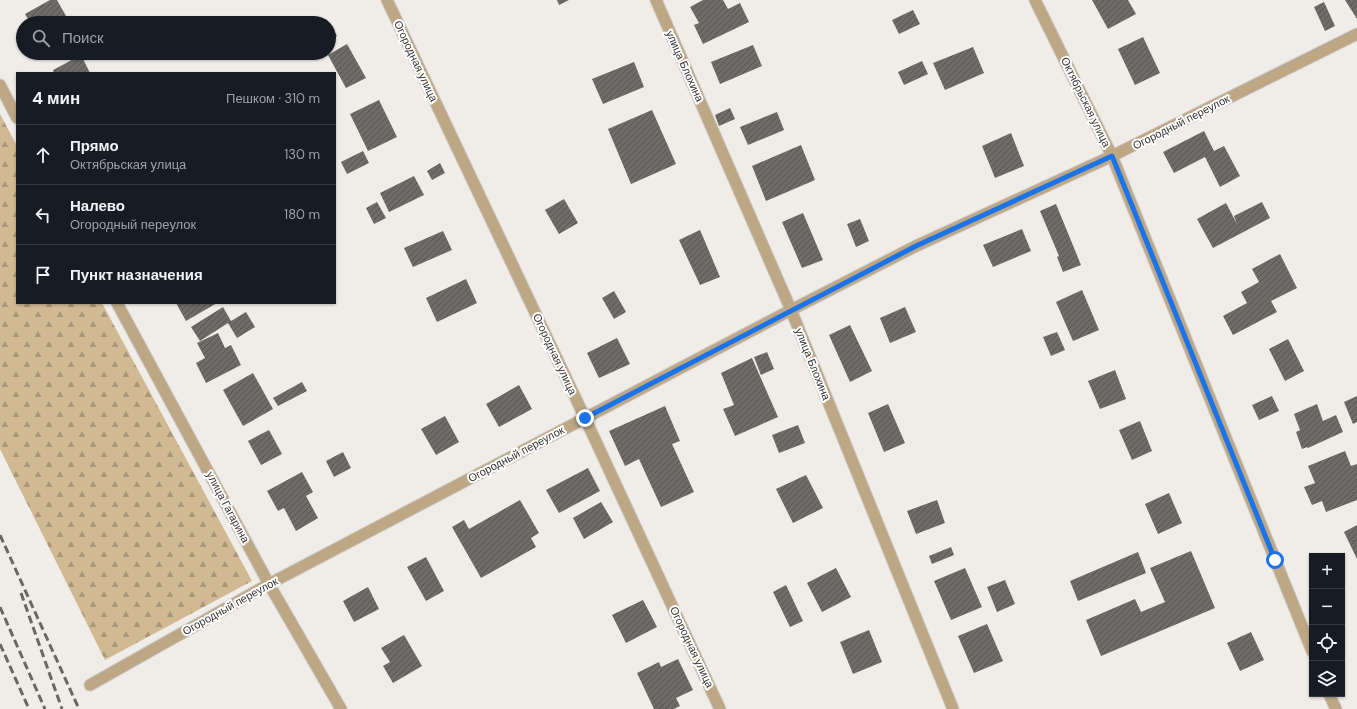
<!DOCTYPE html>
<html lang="ru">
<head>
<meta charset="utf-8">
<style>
	body { margin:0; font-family:"DM Sans",sans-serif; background:#20242c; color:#f1f3f6 }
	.controls { position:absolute; right:12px; bottom:12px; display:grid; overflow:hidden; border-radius:0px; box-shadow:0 1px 3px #0004 }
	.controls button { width:36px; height:36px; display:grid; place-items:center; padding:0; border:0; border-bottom:1px solid #363941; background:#171b24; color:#f1f3f6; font:20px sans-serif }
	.stop { position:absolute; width:12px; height:12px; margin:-9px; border:3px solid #1a73e8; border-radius:50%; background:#fff }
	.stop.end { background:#1a73e8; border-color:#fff; box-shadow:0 1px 4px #0008 }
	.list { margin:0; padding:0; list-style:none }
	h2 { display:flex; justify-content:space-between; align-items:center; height:52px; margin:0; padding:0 16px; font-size:17px }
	h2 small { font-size:13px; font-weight:400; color:#9ea1a6 }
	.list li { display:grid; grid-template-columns:26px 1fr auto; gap:12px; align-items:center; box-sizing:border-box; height:60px; padding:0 16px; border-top:1px solid #363941 }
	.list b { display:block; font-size:15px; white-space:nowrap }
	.list p { margin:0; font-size:13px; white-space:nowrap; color:#9ea1a6 }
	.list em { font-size:13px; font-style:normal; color:#9ea1a6 }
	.icon { flex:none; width:22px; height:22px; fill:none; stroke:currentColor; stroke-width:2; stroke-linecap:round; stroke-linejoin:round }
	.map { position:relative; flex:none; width:1357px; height:709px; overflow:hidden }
	.search { position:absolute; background:#171b24; box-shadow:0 1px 3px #0004; left:16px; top:16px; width:320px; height:44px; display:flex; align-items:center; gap:10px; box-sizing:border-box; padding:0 14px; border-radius:22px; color:#9ea1a6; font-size:15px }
	.panel { position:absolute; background:#171b24; box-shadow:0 1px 3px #0004; left:16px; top:72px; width:320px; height:232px; border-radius:0px }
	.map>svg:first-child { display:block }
</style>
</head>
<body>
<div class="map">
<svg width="1357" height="709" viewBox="0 0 1357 709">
	<defs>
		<pattern id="forest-firs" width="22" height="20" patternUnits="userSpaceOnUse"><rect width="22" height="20" fill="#d1b993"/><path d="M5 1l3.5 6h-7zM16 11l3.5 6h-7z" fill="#aa9779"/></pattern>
		<pattern id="building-hatch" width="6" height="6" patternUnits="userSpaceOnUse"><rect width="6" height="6" fill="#6e6c68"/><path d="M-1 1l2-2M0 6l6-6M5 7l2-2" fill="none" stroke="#565552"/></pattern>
	</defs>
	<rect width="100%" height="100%" fill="#f0ede9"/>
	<!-- forest -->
	<polygon fill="url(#forest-firs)" points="0,114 17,146 17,303 102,303 252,581 105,660 0,449"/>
	<!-- building -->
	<g fill="url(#building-hatch)">
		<polygon points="50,0 57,0 70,23 30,23 25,14"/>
		<polygon points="557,0 569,0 559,5"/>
		<polygon points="703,0 723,0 728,9 740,3 749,22 703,44 694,25 699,23 690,7"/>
		<polygon points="1092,0 1128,0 1136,14 1108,29"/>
		<polygon points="1345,0 1357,0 1357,19"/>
		<polygon points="1324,2 1335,26 1325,31 1314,7"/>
		<polygon points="913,10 920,24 899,34 892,20"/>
		<polygon points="326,19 337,36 329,40 329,23 319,23"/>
		<polygon points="1143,37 1160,73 1135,85 1118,49"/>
		<polygon points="347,44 366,78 346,88 328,55"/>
		<polygon points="753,45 762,66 720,84 711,62"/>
		<polygon points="973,47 984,73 945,90 933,63"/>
		<polygon points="81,55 90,73 54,73 53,70"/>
		<polygon points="922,61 928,74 904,85 898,72"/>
		<polygon points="634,62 644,87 603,104 592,79"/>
		<polygon points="379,100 397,137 368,151 350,114"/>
		<polygon points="730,108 735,119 719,126 715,115"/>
		<polygon points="652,110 676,164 631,184 608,129"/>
		<polygon points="777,112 784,130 748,145 740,127"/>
		<polygon points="1204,131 1214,151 1224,146 1240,176 1220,187 1205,157 1174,173 1163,152"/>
		<polygon points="1011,133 1024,166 995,178 982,146"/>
		<polygon points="801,145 815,180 766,201 752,166"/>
		<polygon points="363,151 369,163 347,174 341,162"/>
		<polygon points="440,163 445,173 432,180 427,171"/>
		<polygon points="414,176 424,195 389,212 380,193"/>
		<polygon points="564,199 578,223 559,234 545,210"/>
		<polygon points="377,202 386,218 374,224 366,208"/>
		<polygon points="1262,202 1270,218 1213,248 1197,219 1226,203 1237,224 1234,216"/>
		<polygon points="1056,204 1081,265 1063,272 1057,257 1059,256 1040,211"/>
		<polygon points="803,213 823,260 802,268 782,222"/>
		<polygon points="860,219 869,241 856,247 847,224"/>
		<polygon points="1022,229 1031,251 993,267 983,245"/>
		<polygon points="700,230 720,277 700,285 679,240"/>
		<polygon points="443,231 452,250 413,267 404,248"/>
		<polygon points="1280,254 1297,288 1271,301 1277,312 1233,335 1223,316 1247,303 1241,292 1259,282 1252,269"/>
		<polygon points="466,279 477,303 437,322 426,298"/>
		<polygon points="1082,290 1099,330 1073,341 1056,302"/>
		<polygon points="614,291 626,312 614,319 602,298"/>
		<polygon points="176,303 217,303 186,321"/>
		<polygon points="223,307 231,321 246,312 255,327 237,338 228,323 200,341 191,327"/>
		<polygon points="905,307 916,332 890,343 880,318"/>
		<polygon points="850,325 872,371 850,382 829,335"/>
		<polygon points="1057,332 1065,350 1051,356 1043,337"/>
		<polygon points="218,333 225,348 231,345 241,365 206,383 196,363 205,358 197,343"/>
		<polygon points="617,338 630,364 599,378 587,353"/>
		<polygon points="1288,339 1304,371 1285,381 1269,349"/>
		<polygon points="767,352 774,369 761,375 754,357"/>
		<polygon points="752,358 778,417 735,436 723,409 734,405 721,373"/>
		<polygon points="1115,370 1126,399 1100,409 1088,381"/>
		<polygon points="253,373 273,409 243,426 223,390"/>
		<polygon points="302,382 307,391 278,406 273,398"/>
		<polygon points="519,385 532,409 499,427 486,404"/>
		<polygon points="1272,396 1279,411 1259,420 1252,405"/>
		<polygon points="1357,396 1357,422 1353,424 1344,402"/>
		<polygon points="888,404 905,443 884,452 868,413"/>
		<polygon points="1317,404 1323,421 1336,415 1343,432 1308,448 1307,447 1302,449 1296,432 1300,430 1294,414"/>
		<polygon points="665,406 680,441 672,444 694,492 661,507 639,459 625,466 609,431"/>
		<polygon points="445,416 459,442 436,455 421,429"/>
		<polygon points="1140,421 1152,451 1132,460 1119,430"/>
		<polygon points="798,425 805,443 779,453 772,435"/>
		<polygon points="269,430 282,454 261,465 248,441"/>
		<polygon points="1345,451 1351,466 1357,464 1357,500 1326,512 1322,501 1312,505 1304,487 1315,483 1308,466"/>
		<polygon points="343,452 351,468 334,477 326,461"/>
		<polygon points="588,468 600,491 559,513 546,490"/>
		<polygon points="302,472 313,492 306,496 318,518 296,531 284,508 278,511 267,491"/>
		<polygon points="806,475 823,508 793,523 776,489"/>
		<polygon points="1169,493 1182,523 1158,534 1145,504"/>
		<polygon points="520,500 539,533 531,538 536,547 481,578 452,527 464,520 469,529"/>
		<polygon points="937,500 945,523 916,534 907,511"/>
		<polygon points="601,502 613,522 584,539 573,518"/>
		<polygon points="1357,525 1357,559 1344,532"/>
		<polygon points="951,547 954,555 932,564 929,556"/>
		<polygon points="1191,551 1215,608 1101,656 1086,620 1135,599 1141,612 1165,602 1150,568"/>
		<polygon points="1138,552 1146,573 1078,601 1070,581"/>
		<polygon points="426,557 444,591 426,601 407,567"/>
		<polygon points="836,568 851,597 822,612 807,583"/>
		<polygon points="965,568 982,607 951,620 934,581"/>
		<polygon points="1005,580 1015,604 997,612 987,587"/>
		<polygon points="786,585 803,621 790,627 773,592"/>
		<polygon points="368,587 379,609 354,622 343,601"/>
		<polygon points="643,600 657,627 626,643 612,615"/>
		<polygon points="987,624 1003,661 974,673 958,636"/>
		<polygon points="869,630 882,662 853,674 840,642"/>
		<polygon points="1251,632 1264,660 1240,671 1227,643"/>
		<polygon points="404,635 422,666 393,683 383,666 390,662 381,648"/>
		<polygon points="678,659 693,690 676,698 680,706 674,709 654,709 637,673 659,662 661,667"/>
	</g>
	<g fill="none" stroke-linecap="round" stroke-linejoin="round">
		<defs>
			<g id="minor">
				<polyline points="387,0 585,418 720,709"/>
				<polyline points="656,0 791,310 953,709"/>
				<polyline points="90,685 269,584 791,310 916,246 1112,156 1357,34"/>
			</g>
			<g id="tertiary">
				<polyline points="1035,0 1112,156 1312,651"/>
				<polyline points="0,85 17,118"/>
				<polyline points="117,303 269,584 341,709"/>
				<polyline points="1329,694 1336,709"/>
			</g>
		</defs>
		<!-- minor casing -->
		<use href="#minor" stroke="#cbc8c5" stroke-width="13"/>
		<!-- tertiary casing -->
		<use href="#tertiary" stroke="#cbc8c5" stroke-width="13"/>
		<!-- minor -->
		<use href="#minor" stroke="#bda785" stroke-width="11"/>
		<!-- tertiary -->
		<use href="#tertiary" stroke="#bda785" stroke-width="11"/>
		<!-- rail -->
		<g stroke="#696865" stroke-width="3" stroke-dasharray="8 4" stroke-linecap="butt">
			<polyline points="0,535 79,709"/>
			<polyline points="21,593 62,709"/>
			<polyline points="0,607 45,709"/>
			<polyline points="0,644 29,709"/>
		</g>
	</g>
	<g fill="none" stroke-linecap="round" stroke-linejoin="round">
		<!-- route -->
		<polyline stroke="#1a73e8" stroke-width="5" points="585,418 916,246 1112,156 1275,560"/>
	</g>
	<g text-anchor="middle" stroke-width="4" stroke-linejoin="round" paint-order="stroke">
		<!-- street labels -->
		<g font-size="11" fill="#363533" stroke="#fff">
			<text transform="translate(416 61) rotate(65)" y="4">Огородная улица</text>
			<text transform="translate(685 66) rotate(66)" y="4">улица Блохина</text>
			<text transform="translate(1086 102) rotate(64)" y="4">Октябрьская улица</text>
			<text transform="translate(1181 122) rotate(-27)" y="4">Огородный переулок</text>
			<text transform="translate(555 354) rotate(65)" y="4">Огородная улица</text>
			<text transform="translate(813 364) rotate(68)" y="4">улица Блохина</text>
			<text transform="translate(516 454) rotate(-28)" y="4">Огородный переулок</text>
			<text transform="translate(228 507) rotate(62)" y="4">улица Гагарина</text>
			<text transform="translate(230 606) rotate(-29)" y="4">Огородный переулок</text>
			<text transform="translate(692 647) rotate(65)" y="4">Огородная улица</text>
		</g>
	</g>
</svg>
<div class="controls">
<button>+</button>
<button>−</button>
<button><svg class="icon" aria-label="locate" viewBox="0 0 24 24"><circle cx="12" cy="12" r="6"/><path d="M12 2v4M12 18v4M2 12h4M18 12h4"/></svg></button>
<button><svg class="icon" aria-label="layers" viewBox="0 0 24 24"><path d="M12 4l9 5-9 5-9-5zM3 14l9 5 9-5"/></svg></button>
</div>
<div class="stop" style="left:1275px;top:560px"></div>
<div class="stop end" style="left:585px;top:418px"></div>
<div class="search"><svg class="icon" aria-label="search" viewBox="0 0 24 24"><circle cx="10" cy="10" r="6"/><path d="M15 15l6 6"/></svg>Поиск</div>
<section class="panel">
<h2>4 мин<small>Пешком · 310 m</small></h2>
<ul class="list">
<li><svg class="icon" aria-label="ahead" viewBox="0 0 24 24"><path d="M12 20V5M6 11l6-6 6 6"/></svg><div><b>Прямо</b><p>Октябрьская улица</p></div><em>130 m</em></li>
<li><svg class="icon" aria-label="left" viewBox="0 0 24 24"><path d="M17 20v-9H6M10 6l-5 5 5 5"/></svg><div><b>Налево</b><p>Огородный переулок</p></div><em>180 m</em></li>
<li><svg class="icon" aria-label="arrive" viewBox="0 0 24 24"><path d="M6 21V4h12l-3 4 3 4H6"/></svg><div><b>Пункт назначения</b></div></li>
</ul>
</section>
</div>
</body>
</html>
